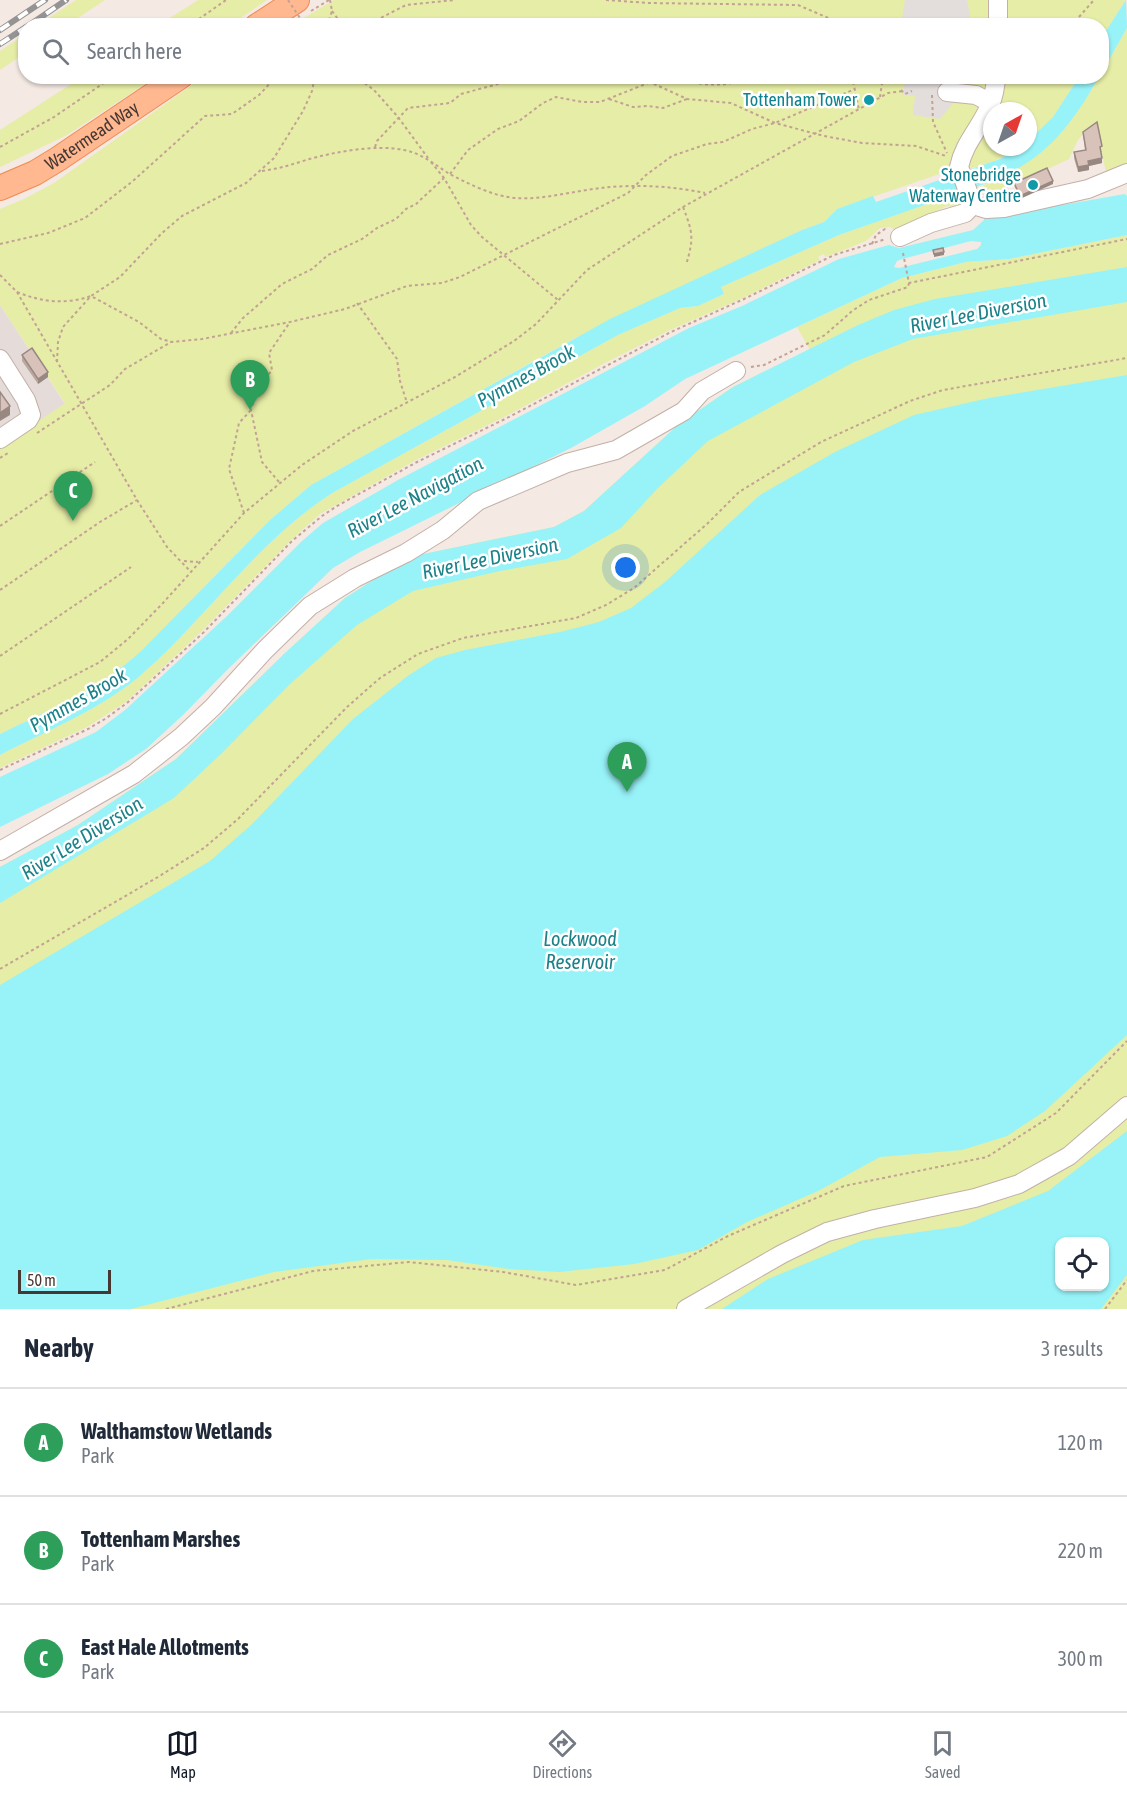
<!DOCTYPE html>
<html lang="en">
<head>
<meta charset="utf-8">
<style>
	body { margin:0; font-family:"Asap Condensed",sans-serif; background:#f2f2f3; color:#1f2937 }
	.controls { position:absolute; right:18px; bottom:18px; display:grid; overflow:hidden; border-radius:12px; box-shadow:0 2px 4px #0004 }
	.controls button { width:54px; height:54px; display:grid; place-items:center; padding:0; border:0; border-bottom:2px solid #e0e1e3; background:#fff; color:#1f2937; font:30px sans-serif }
	.compass { position:absolute; left:983px; top:102px; width:54px; height:54px; border-radius:50%; background:#fff; box-shadow:0 2px 4px #0004; rotate:40deg }
	.scale { position:absolute; left:18px; bottom:15px; width:93px; box-sizing:border-box; padding-left:6px; border:3px solid #463732; border-top:0; font-size:16px; line-height:21px; white-space:nowrap; color:#463732; -webkit-text-stroke:4px #fff; paint-order:stroke }
	.you { position:absolute; left:626px; top:568px; width:21px; height:21px; margin:-15px; border:4px solid #fff; border-radius:50%; background:#1a73e8; box-shadow:0 0 0 9px #1a73e833 }
	.badge { display:grid; place-items:center; width:39px; height:39px; border-radius:50%; background:#111827; color:#fff; font-size:20px; font-weight:700 }
	.pin { position:absolute; translate:-50% -50px; filter:drop-shadow(0 2px 3px #0008) }
	.pin::after { content:''; position:absolute; top:32px; width:21px; height:18px; background:inherit; clip-path:polygon(0 0,100% 0,50% 100%) }
	.list { margin:0; padding:0; list-style:none }
	h2 { display:flex; justify-content:space-between; align-items:center; height:78px; margin:0; padding:0 24px; font-size:26px }
	h2 small { font-size:20px; font-weight:400; color:#747a83 }
	.list li { display:grid; grid-template-columns:39px 1fr auto; gap:18px; align-items:center; box-sizing:border-box; height:108px; padding:0 24px; border-top:2px solid #e0e1e3 }
	.list b { display:block; font-size:22px; white-space:nowrap }
	.list p { margin:0; font-size:20px; white-space:nowrap; color:#747a83 }
	.list em { font-size:20px; font-style:normal; color:#747a83 }
	.icon { flex:none; width:33px; height:33px; fill:none; stroke:currentColor; stroke-width:2; stroke-linecap:round; stroke-linejoin:round }
	.map { position:relative; flex:none; width:1127px; height:1309px; overflow:hidden }
	.search { position:absolute; background:#fff; box-shadow:0 2px 4px #0004; left:18px; right:18px; top:18px; height:66px; display:flex; align-items:center; gap:15px; box-sizing:border-box; padding:0 21px; border-radius:24px; color:#747a83; font-size:22px }
	.sheet { height:402px; background:#fff }
	nav { display:flex; justify-content:space-around; align-items:center; box-sizing:border-box; height:84px; border-top:2px solid #e0e1e3; background:#fff; font-size:16px; color:#747a83 }
	nav a { display:grid; justify-items:center; gap:3px }
	nav .on { color:#111827 }
	.map>svg:first-child { display:block }
</style>
</head>
<body>
<div class="map">
<svg width="1127" height="1309" viewBox="0 0 1127 1309">
	<rect width="100%" height="100%" fill="#f4e9e3"/>
	<!-- industrial -->
	<polygon fill="#e5dbd8" points="0,305 65,404 0,448"/>
	<!-- green -->
	<g fill="#e6eda6" fill-rule="evenodd">
		<polygon points="76,0 105,0 67,25 38,25"/>
		<polygon points="198,0 267,0 230,25 159,25"/>
		<polygon points="334,0 1126,0 1102,37 1102,26 282,26 297,17 300,20"/>
		<path d="M1127,28V169L1107,178L1096,123L1091,125L1078,140L1069,159L1014,185L985,196L976,189C1043,159 1062,140 1099,77L1102,76V72Z"/>
		<polygon points="25,34 25,53 0,70 0,51"/>
		<polygon points="82,77 156,77 67,135 0,167 0,130"/>
		<path d="M203,77H1079L1053,117L1028,141V111H992V147H1020C999,161 976,170 951,170L837,209L824,222L802,230L575,338L311,485L270,520L141,651C100,689 49,710 0,734V448L65,403L0,305V209L24,199L54,183Z"/>
		<path d="M958,193L964,206L954,209L953,207L947,206L897,230L889,227L880,228L866,241L826,257L823,254L818,257L820,260L743,298L670,330L603,364L506,416L416,460L320,514L291,540L203,630L126,702L87,727L0,768V755C48,730 102,709 142,674C208,616 259,539 334,492L618,335L680,308L698,306L724,294L721,287L839,235Z"/>
		<path d="M1127,235V1309H0V867L78,825L176,759L284,654L345,598L409,557L554,527L584,511L679,424L733,387L810,350L797,327L902,278L966,262L1009,259ZM1060,1242H1104V1286H1060Z"/>
	</g>
	<!-- parking -->
	<g fill="#e3dedc">
		<polygon points="905,0 967,0 970,14 969,25 901,25"/>
		<polygon points="895,76 964,77 962,101 953,103 940,119 913,115 915,96 903,95 905,80 895,78"/>
	</g>
	<!-- water -->
	<g fill="#97f3f8" fill-rule="evenodd">
		<polygon points="1126,0 1127,28 1102,72 1102,37"/>
		<path d="M1079,77H1099C1070,127 1048,157 993,181L839,235L721,287L724,294L698,306L680,308L618,335L334,492C259,539 208,616 142,674C102,709 48,730 0,755V734C49,710 100,689 141,651L270,520L311,485L610,319L802,230L824,222L837,209L873,196L876,202L1000,159L1020,147H1028V141L1053,117Z"/>
		<path d="M1125,194L1127,196V235L1009,259L966,262L902,278L685,379L645,406L571,448L360,552L333,568L228,669L184,714L146,749L108,774L0,827V777L96,732L125,710L226,617L302,541L323,523L398,480L689,328L742,306L839,259L889,245L899,248L973,230L984,220V215L1045,208ZM971,241L981,242V245L977,249L899,268L894,267L897,261L902,259Z"/>
		<polygon points="1127,267 1127,302 913,339 854,362 708,441 657,489 621,528 567,559 500,571 413,591 357,625 290,684 221,754 174,798 0,903 0,867 78,825 176,759 284,654 345,598 409,557 554,527 584,511 679,424 733,387 858,325 894,310 935,299"/>
		<polygon points="1127,375 1127,1035 1045,1111 1007,1136 962,1150 880,1157 818,1191 747,1222 698,1250 634,1264 559,1272 509,1269 447,1260 371,1259 274,1272 131,1309 0,1309 0,985 210,861 251,825 353,719 409,675 436,658 465,650 560,632 599,622 631,608 665,582 760,495 835,452 914,415 989,398"/>
		<path d="M1127,1131V1275L1101,1309H722L768,1279L863,1240L962,1226L1048,1191ZM1060,1242H1104V1286H1060Z"/>
	</g>
	<g fill="none" stroke-linecap="round" stroke-linejoin="round">
		<defs>
			<g id="minor">
				<polyline points="998,26 998,0"/>
				<polyline points="947,92 976,95 991,103"/>
				<polyline points="973,205 986,209 1004,208 1088,189 1127,173"/>
				<path d="M973,205L959,167C966,133 995,118 996,76"/>
				<polyline points="900,237 931,223 965,213 973,205"/>
				<polyline points="0,359 26,400 31,415 28,420 0,439"/>
				<polyline points="0,851 134,774 181,737 213,707 265,650 310,606 355,578 406,553 443,530 478,501 567,463 616,450 684,411 702,391 736,371"/>
				<polyline points="686,1309 782,1254 827,1232 875,1219 975,1198 1019,1184 1069,1156 1127,1106"/>
			</g>
			<g id="major">
				<polyline points="257,26 297,0"/>
				<path id="s1" d="M0,188L35,173L58,159L181,76"/>
			</g>
		</defs>
		<!-- minor casing -->
		<use href="#minor" stroke="#c3b0a7" stroke-width="20"/>
		<!-- major casing -->
		<use href="#major" stroke="#f18a53" stroke-width="26"/>
		<!-- path -->
		<g stroke="#c3a294" stroke-width="2" stroke-dasharray="3 3" stroke-linecap="butt">
			<polyline points="606,0 649,3 798,5 847,26"/>
			<polyline points="311,11 329,0"/>
			<polyline points="332,11 343,26"/>
			<polyline points="189,26 226,0"/>
			<polyline points="327,26 332,11 330,0"/>
			<polyline points="365,26 406,5 454,0"/>
			<polyline points="1071,26 1094,0"/>
			<polyline points="355,76 374,90 398,117 428,158"/>
			<polyline points="571,76 583,80 630,79 650,82 687,99 731,103 775,123 824,136 862,143 916,146 946,156"/>
			<path d="M670,76C685,83 715,87 731,83C739,81 746,77 754,76"/>
			<polyline points="852,76 859,110"/>
			<polyline points="900,76 905,78"/>
			<polyline points="917,79 936,83"/>
			<polyline points="1011,82 1025,76"/>
			<polyline points="901,90 905,94 912,91"/>
			<polyline points="932,95 933,122 947,153"/>
			<polyline points="880,97 882,83 889,76"/>
			<polyline points="609,99 633,107 648,106 663,108 687,99"/>
			<polyline points="0,147 54,117 114,76"/>
			<polyline points="375,147 377,141 408,108 450,103 461,94 524,77 557,76"/>
			<polyline points="431,162 444,178 471,225 482,237 558,300"/>
			<path d="M262,171C277,169 291,165 306,160C334,152 375,144 404,150C421,153 434,164 448,173C466,183 495,197 516,198C544,200 573,191 601,188C634,184 673,186 705,193"/>
			<polyline points="450,174 468,150 498,129 519,121 543,103 556,97 582,102 600,102 666,76"/>
			<path d="M683,207C693,233 694,238 686,265"/>
			<polyline points="0,244 48,233 85,218 133,181 205,116 232,114 259,95 277,76"/>
			<polyline points="872,244 876,235 885,229 888,230"/>
			<polyline points="903,253 909,283 1127,239"/>
			<polyline points="0,275 17,292 137,500 167,547 191,572"/>
			<path d="M17,292C42,302 65,305 91,296L139,322L161,339L172,342L202,339L290,322L345,309L407,286L442,283L460,277L628,193L646,175L672,156L707,144L723,142L752,129L775,123L855,89"/>
			<polyline points="357,303 397,359 400,381 407,403"/>
			<polyline points="231,333 243,318 282,284 312,269 328,255 362,239 377,228 396,219 406,209 416,204 444,178"/>
			<polyline points="57,362 58,342 63,327 91,296 120,277 162,233 182,216 246,183 274,158 303,111 312,91 315,76"/>
			<polyline points="751,367 764,365 825,335 852,311 869,300 908,287 909,283"/>
			<polyline points="37,433 110,385 125,369 171,342"/>
			<polyline points="0,458 8,453"/>
			<polyline points="279,482 262,462 251,410 257,389 272,370 269,353 290,322"/>
			<polyline points="244,513 229,469 239,423 251,410"/>
			<polyline points="0,526 95,462"/>
			<polyline points="184,561 198,562"/>
			<polyline points="0,590 100,522 137,500"/>
			<polyline points="0,656 131,567"/>
			<polyline points="0,714 100,662 128,639 163,603 244,513 302,465 353,431 455,377 514,341 536,324 587,270 683,207 888,93 904,91"/>
			<polyline points="0,770 88,729 105,719 127,703 204,632 292,541 322,516 337,506 417,462 507,418 671,332 744,299 834,255 886,239"/>
			<polyline points="0,969 158,877 204,848 238,819 347,707 380,678 418,654 463,638 576,618 606,605 634,588 708,523 739,492 821,442 910,401 943,390 1127,358"/>
			<polyline points="166,1309 313,1271 409,1262 503,1272 576,1285 665,1270 728,1236 844,1186 987,1157 1056,1113 1127,1041"/>
			<polyline points="1105,1309 1127,1280"/>
		</g>
		<!-- minor -->
		<use href="#minor" stroke="#fff" stroke-width="18"/>
		<!-- major -->
		<use href="#major" stroke="#ffb890" stroke-width="24"/>
		<defs>
			<g id="rail">
				<polyline points="28,26 66,0"/>
				<polyline points="0,30 45,0"/>
				<polyline points="0,44 26,27"/>
			</g>
		</defs>
		<!-- rail casing -->
		<use href="#rail" stroke="#949494" stroke-width="6"/>
		<!-- rail -->
		<use href="#rail" stroke="#fff" stroke-width="4" stroke-dasharray="11" stroke-linecap="butt"/>
		<!-- path-bridge -->
		<polyline stroke="#c3a294" stroke-width="2" stroke-dasharray="3 3" stroke-linecap="butt" points="288,0 300,18"/>
	</g>
	<!-- wall -->
	<g fill="#bba7a0">
		<polygon points="1083,132 1102,152 1101,152 1102,163 1089,166 1089,170 1078,172 1074,158 1074,152 1085,150"/>
		<polygon points="22,355 48,377 38,384 22,361"/>
	</g>
	<!-- shaded-wall -->
	<g fill="#988882">
		<polygon points="1102,158 1102,163 1089,166 1089,170 1078,172 1078,167 1088,161"/>
		<polygon points="1053,181 1053,184 1020,199 1020,196"/>
		<polygon points="944,252 944,255 934,257 934,254"/>
		<polygon points="48,372 48,377 38,384 38,379"/>
		<polygon points="10,406 10,415 0,421 0,413"/>
	</g>
	<!-- building -->
	<g fill="#d9c2ba" stroke="#988882" stroke-width="1.5">
		<polygon points="1097,122 1102,146 1100,147 1102,158 1088,161 1089,165 1078,167 1074,152 1086,150 1083,132"/>
		<polygon points="1047,168 1053,181 1020,196 1014,183"/>
		<polygon points="943,248 944,252 934,254 933,250"/>
		<polygon points="32,348 48,372 38,379 22,355"/>
		<polygon points="0,392 10,406 0,413"/>
	</g>
	<!-- markers -->
	<g fill="#0f9aa8" stroke="#fff" stroke-width="2">
		<circle cx="869" cy="100" r="6"/>
		<circle cx="1033" cy="185" r="6"/>
	</g>
	<g text-anchor="middle" stroke-width="5" stroke-linejoin="round" paint-order="stroke">
		<!-- culture labels -->
		<g font-size="18" fill="#0d838f" stroke="#fff" text-anchor="end">
			<text x="857" y="106">Tottenham Tower</text>
			<text x="1021" y="181">Stonebridge<tspan x="1021" dy="21">Waterway Centre</tspan></text>
		</g>
		<!-- street labels -->
		<g font-size="18" fill="#463732" stroke="#fff">
			<text dy="6" stroke="none"><textPath href="#s1" startOffset="106">Watermead Way</textPath></text>
		</g>
		<!-- water labels -->
		<g font-size="20" font-style="italic" fill="#1c8289" stroke="#fff">
			<text transform="translate(978 313) rotate(-11)" y="7">River Lee Diversion</text>
			<text transform="translate(526 376) rotate(-29)" y="7">Pymmes Brook</text>
			<text transform="translate(415 497) rotate(-28)" y="7">River Lee Navigation</text>
			<text transform="translate(490 558) rotate(-12)" y="7">River Lee Diversion</text>
			<text transform="translate(78 700) rotate(-30)" y="7">Pymmes Brook</text>
			<text transform="translate(82 838) rotate(-32)" y="7">River Lee Diversion</text>
			<text x="580" y="946">Lockwood<tspan x="580" dy="23">Reservoir</tspan></text>
		</g>
	</g>
</svg>
<div class="controls">
<button><svg class="icon" aria-label="locate" viewBox="0 0 24 24"><circle cx="12" cy="12" r="6"/><path d="M12 2v4M12 18v4M2 12h4M18 12h4"/></svg></button>
</div>
<svg class="compass" viewBox="-18 -18 36 36"><path d="M0-13l5 13h-10z" fill="#e53935"/><path d="M0 13l5-13h-10z" fill="#747a83"/></svg>
<div class="scale">50 m</div>
<div class="you"></div>
<div class="pin badge" style="left:627px;top:792px;background:#2e9e5b">A</div>
<div class="pin badge" style="left:250px;top:410px;background:#2e9e5b">B</div>
<div class="pin badge" style="left:73px;top:521px;background:#2e9e5b">C</div>
<div class="search"><svg class="icon" aria-label="search" viewBox="0 0 24 24"><circle cx="10" cy="10" r="6"/><path d="M15 15l6 6"/></svg>Search here</div>
</div>
<section class="sheet">
<h2>Nearby<small>3 results</small></h2>
<ul class="list">
<li><span class="badge" style="background:#2e9e5b">A</span><div><b>Walthamstow Wetlands</b><p>Park</p></div><em>120 m</em></li>
<li><span class="badge" style="background:#2e9e5b">B</span><div><b>Tottenham Marshes</b><p>Park</p></div><em>220 m</em></li>
<li><span class="badge" style="background:#2e9e5b">C</span><div><b>East Hale Allotments</b><p>Park</p></div><em>300 m</em></li>
</ul>
</section>
<nav>
<a class="on"><svg class="icon" aria-label="map" viewBox="0 0 24 24"><path d="M3 6l6-2 6 2 6-2v14l-6 2-6-2-6 2zM9 4v14M15 6v14"/></svg>Map</a>
<a><svg class="icon" aria-label="directions" viewBox="0 0 24 24"><path d="M12 3l9 9-9 9-9-9zM9 14v-3h6M13 9l2 2-2 2"/></svg>Directions</a>
<a><svg class="icon" aria-label="saved" viewBox="0 0 24 24"><path d="M7 4h10v16l-5-4-5 4z"/></svg>Saved</a>
</nav>
</body>
</html>
